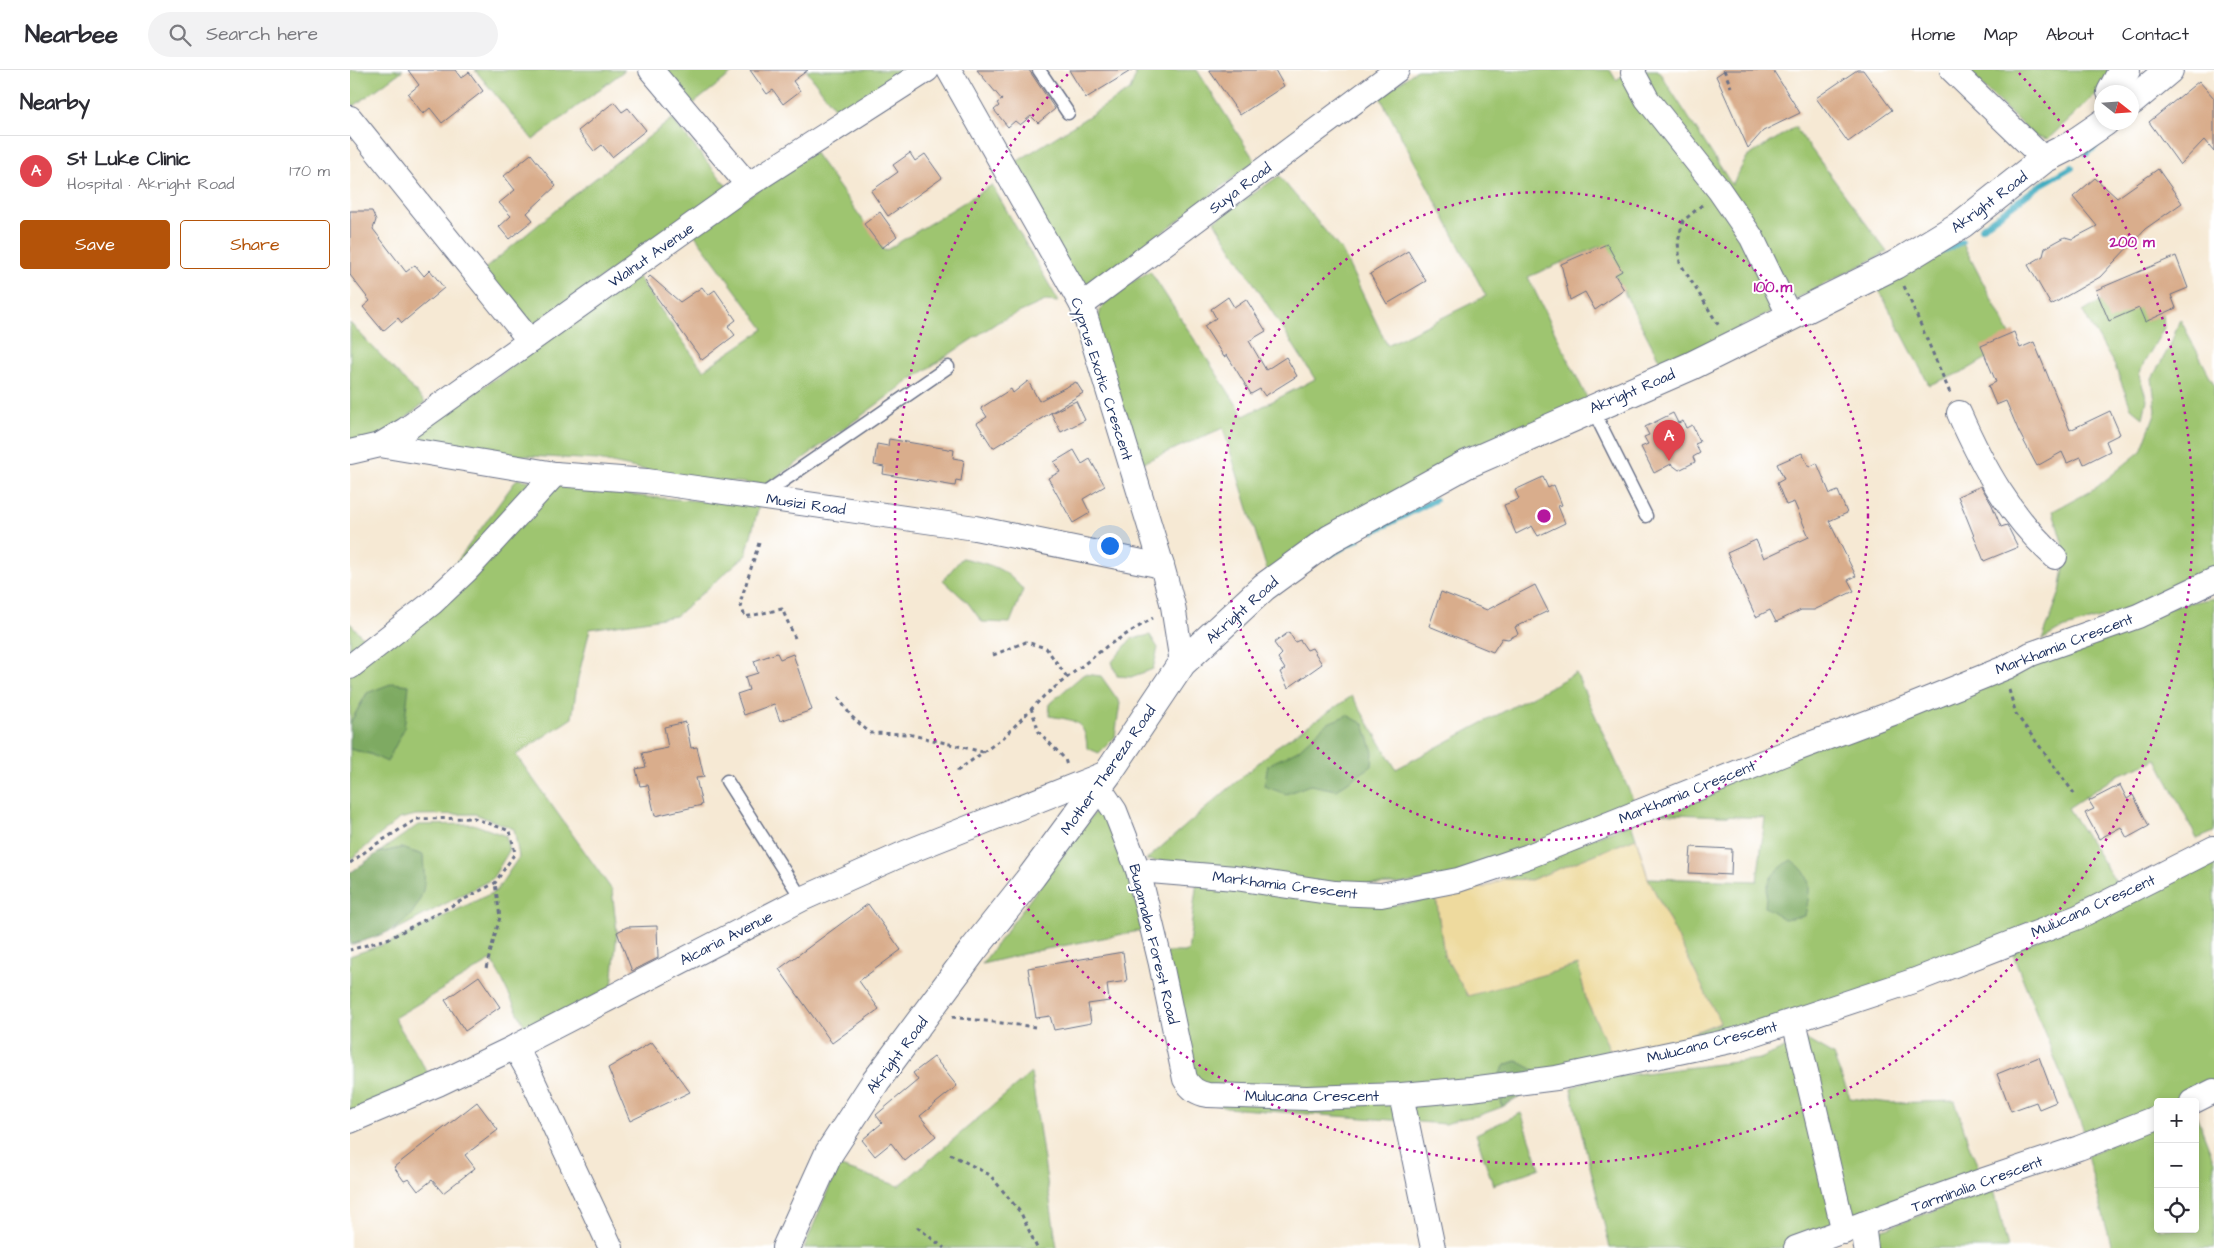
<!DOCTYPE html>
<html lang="en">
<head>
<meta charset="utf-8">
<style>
	body { margin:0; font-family:"Architects Daughter",sans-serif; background:#f2f2f3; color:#2b2b33 }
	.controls { position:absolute; right:15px; bottom:15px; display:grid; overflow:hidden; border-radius:5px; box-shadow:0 2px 8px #0003 }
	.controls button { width:45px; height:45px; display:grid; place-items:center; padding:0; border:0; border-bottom:1px solid #e1e1e2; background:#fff; color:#2b2b33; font:25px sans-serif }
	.compass { position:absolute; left:1744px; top:15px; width:45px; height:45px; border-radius:50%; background:#fff; box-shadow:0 2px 8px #0003; rotate:107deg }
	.you { position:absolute; left:759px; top:475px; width:18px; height:18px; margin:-12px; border:4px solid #fff; border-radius:50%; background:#1a73e8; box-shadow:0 0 0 8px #1a73e833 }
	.badge { display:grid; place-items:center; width:32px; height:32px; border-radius:50%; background:#b45309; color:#fff; font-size:16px; font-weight:700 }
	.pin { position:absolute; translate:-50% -41px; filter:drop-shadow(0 1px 2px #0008) }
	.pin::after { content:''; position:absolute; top:26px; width:18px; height:15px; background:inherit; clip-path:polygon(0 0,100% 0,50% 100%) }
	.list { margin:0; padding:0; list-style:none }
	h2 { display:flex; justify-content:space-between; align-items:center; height:65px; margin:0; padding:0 20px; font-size:21px }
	h2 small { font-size:16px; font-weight:400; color:#7c7c81 }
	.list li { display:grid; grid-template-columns:32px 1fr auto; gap:15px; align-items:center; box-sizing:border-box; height:70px; padding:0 20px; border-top:1px solid #e1e1e2 }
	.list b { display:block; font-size:19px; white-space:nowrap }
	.list p { margin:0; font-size:16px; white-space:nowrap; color:#7c7c81 }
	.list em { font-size:16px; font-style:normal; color:#7c7c81 }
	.actions { display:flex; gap:10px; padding:15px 20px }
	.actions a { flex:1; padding:11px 0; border:1px solid #b45309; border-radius:5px; text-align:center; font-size:18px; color:#b45309 }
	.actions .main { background:#b45309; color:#fff }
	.icon { flex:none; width:28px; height:28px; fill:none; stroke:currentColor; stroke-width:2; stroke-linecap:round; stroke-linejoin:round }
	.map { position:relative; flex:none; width:1864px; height:1178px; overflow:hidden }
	header { display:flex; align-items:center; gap:30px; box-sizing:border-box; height:70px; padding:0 25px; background:#fff; border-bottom:1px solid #e1e1e2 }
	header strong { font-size:24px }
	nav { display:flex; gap:28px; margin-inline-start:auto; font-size:18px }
	.search { width:350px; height:45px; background:#f2f2f3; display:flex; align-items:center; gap:12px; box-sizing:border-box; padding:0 18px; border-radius:28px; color:#7c7c81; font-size:19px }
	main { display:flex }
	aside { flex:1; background:#fff }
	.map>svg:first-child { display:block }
</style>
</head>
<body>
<header>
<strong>Nearbee</strong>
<div class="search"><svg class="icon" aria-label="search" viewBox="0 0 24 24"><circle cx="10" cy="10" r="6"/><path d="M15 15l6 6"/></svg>Search here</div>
<nav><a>Home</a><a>Map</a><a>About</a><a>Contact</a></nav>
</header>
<main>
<aside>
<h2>Nearby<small></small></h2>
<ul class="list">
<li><span class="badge" style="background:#e0444e">A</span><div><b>St Luke Clinic</b><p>Hospital · Akright Road</p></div><em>170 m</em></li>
</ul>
<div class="actions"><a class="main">Save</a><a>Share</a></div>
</aside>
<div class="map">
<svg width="1864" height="1178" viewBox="0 0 1864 1178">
	<rect width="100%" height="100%" fill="#fff"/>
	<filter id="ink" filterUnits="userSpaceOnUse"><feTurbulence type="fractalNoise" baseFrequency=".02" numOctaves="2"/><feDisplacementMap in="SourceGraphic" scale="10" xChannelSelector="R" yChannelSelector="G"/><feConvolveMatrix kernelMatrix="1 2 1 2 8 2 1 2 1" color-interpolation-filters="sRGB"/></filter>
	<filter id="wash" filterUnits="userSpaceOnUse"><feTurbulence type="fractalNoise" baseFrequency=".0096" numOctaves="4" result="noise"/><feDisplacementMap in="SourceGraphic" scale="20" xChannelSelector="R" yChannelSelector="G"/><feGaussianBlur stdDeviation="1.12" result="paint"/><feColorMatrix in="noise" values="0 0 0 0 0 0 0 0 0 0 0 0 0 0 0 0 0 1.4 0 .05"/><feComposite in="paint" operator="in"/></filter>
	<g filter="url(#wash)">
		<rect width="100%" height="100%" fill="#f6e9d4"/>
		<!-- green -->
		<g fill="#9ec56f" stroke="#5c7a66">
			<polygon points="0,0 53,0 4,36 0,31"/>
			<polygon points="125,0 275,0 183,70"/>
			<polygon points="300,0 386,0 333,42"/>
			<polygon points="456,0 569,0 492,48"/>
			<polygon points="783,0 847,0 905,91 829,150 741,214 726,216 663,94 780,20 786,5"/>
			<polygon points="1067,0 1260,0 1266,10 1281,0 1308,0 1382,115 1397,87 1445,57 1537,182 1313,297 1250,176 1178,207 1239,332 918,503 873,358 787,395 745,259 751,239 761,225 800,201 894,346 965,309 864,151 929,106 992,181 1037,275 1136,226 1030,27"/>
			<polygon points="1616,0 1772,0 1698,69 1684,66"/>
			<polygon points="322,49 380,120 179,257 131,202 224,125"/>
			<polygon points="464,82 535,181 642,115 709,232 695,231 648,252 559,311 417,415 323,406 248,390 76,380 68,374 67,364 288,207 353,300 414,259 344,164"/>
			<polygon points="1613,174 1664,272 1615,301 1579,315 1527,216"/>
			<polygon points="1772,218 1813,243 1814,258 1794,293 1789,305 1797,330 1793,348 1781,338 1765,296 1733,242"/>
			<polygon points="1830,249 1864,314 1864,508 1770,542 1709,560 1692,570 1710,522 1716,486 1703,441 1747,417 1791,381 1806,341 1802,308 1820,276"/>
			<path d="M0,253L75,332C55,349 29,373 0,371Z"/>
			<polygon points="167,409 297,427 409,435 396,485 326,546 240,559 228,608 222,648 166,685 262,820 267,862 262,917 177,961 142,890 44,948 83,1011 0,1043 0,886 43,871 146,821 169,787 164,759 125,744 66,745 49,749 0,790 0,679 20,684 37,691 17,623 0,653 0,553 16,571 84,523"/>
			<path d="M612,488C639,494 655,497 673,520L660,553L632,552L618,533L593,510Z"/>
			<polygon points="1864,528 1864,762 1847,769 1807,689 1768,705 1718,738 1769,817 1411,975 1395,979 1339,982 1335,966 1370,953 1298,808 1407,811 1415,748 1302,743 1710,571 1827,535"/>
			<polygon points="800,565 808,578 803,599 781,607 767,606 762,592 781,569"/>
			<polygon points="1226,603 1286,736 1136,803 1048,814 984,815 796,790 929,675 1002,626 1046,699"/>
			<path d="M734,604L751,606L770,633L765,667L749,683L737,678C736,650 723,650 699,646L700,633Z"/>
			<polygon points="754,740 761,746 794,860 686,881 632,894 745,742"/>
			<polygon points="1281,753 1286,768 1181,810 1153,809 1221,777"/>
			<path d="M123,754L156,766L159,781L142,809L42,862C74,834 74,826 73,785L51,778L28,783L68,755Z"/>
			<polygon points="1864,789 1864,1010 1820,1032 1808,1032 1808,1038 1738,1071 1662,882"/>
			<polygon points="847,810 1038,835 1063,833 1086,826 1094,885 1118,925 1228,895 1237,932 1266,992 1190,1016 1167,991 1155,995 1148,1007 1152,1037 1127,1046 1109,1049 1096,1054 876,1038 849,1026 813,882 838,882"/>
			<polygon points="1455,969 1483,985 1500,1028 1540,1033 1605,1031 1620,1078 1634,1110 1458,1178 1260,1178 1221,1019 1236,1010 1410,989"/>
			<polygon points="681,1003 707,1178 454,1178 488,1096 549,1116"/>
			<polygon points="1845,1042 1864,1091 1864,1178 1762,1178 1737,1086 1808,1049 1808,1159 1845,1159"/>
			<polygon points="1171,1043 1190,1098 1143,1115 1126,1064"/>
			<polygon points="1644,1119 1658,1178 1511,1178 1503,1170"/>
		</g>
		<!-- forest -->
		<g fill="#7eaa62" stroke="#4c6c60">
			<polygon points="43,613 59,615 54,659 37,692 20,684 0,679 0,653 17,623"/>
			<polygon points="997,645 1014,654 1023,682 1022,696 986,720 960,715 936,724 914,716 918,695 948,680 976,654"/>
			<path d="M51,778L73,785C73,795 76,810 73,820C62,859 34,864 0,875V803L28,783Z"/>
			<path d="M1441,790C1465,806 1460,820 1455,846L1434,849L1415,837C1418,809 1417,807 1441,790Z"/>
			<polygon points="1167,991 1184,1000 1190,1016 1152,1037 1148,1007 1155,995"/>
		</g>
		<!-- sand -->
		<polygon fill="#eeda9e" stroke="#84847e" points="1286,768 1298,808 1370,952 1335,966 1339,982 1266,992 1237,932 1228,895 1118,926 1094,885 1086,826 1135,817 1153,809 1181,810"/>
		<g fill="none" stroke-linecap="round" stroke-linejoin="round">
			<!-- stream -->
			<g stroke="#40acc0" stroke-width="6">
				<polyline points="1737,84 1773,52"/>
				<polyline points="1631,158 1689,116 1722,97"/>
				<polyline points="1590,182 1612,172"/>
				<polyline points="1024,461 1085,430"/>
				<polyline points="980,485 1008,469"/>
			</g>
		</g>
		<g id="blocks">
			<!-- building -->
			<g fill="#d9ad8c">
				<polygon points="58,0 105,0 111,8 119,2 133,21 92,53 80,38 73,44 58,24 69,15"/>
				<polygon points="400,0 458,0 443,11 450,21 433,34 423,20 417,24"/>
				<polygon points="627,0 679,0 705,39 688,53 681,46 670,55 665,51 658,57 644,40 649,36 647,33 652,30"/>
				<polygon points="719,0 782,0 736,28"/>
				<polygon points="859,0 925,0 934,16 890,45"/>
				<polygon points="1375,0 1423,0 1450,43 1413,61 1398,78 1366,6"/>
				<polygon points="1507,0 1513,0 1542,40 1498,72 1466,28"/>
				<polygon points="1849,11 1864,28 1864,82 1854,70 1830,95 1799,52"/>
				<polygon points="264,32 272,42 278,38 296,60 262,87 252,75 244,81 228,61"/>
				<polygon points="560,83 565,91 575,84 592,108 538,146 521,121 548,102 543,95"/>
				<polygon points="181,84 206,116 177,143 183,150 159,169 149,157 161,146 149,133 165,120 154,106"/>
				<polygon points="1808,99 1832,133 1795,159 1750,207 1701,235 1678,195 1693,186 1695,178 1715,167 1722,169 1747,156 1723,127 1745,108 1767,128"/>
				<polygon points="0,141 22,141 26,150 23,159 56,202 65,195 74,206 80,200 94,218 52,253 48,248 33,261 13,237 20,231 0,205"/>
				<polygon points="530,142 547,166 532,178 514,154"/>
				<polygon points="1257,174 1272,201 1265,205 1274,220 1245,240 1235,222 1220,230 1211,194"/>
				<polygon points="1058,181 1076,211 1037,234 1020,204"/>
				<polygon points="1826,186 1838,218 1821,225 1826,238 1795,252 1789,238 1759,251 1746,220"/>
				<polygon points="300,206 330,232 352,217 358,225 365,220 386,250 378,256 385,265 352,290 295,211"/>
				<polygon points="878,227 884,237 896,229 916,261 899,271 916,300 936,287 947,306 915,326 910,319 901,324 877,285 874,287 854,256 866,248 861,239"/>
				<polygon points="1664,262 1670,278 1684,272 1720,360 1760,341 1770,364 1756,371 1760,381 1734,394 1731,387 1717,393 1712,382 1687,396 1669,362 1656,331 1646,335 1638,316 1646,312 1631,276"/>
				<polygon points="678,311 689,331 726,312 733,323 643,378 627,353 637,347 631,338 661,319 663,323"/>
				<polygon points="726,331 735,350 711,362 701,343"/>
				<polygon points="1323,343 1328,353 1333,351 1336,358 1342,355 1350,372 1345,374 1350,383 1343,387 1345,392 1329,400 1321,394 1304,403 1291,377 1298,374 1294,367 1299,365 1295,357"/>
				<polygon points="539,369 604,380 603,388 614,390 611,411 606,410 605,416 533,404 534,397 524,395 527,374 538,376"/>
				<polygon points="724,380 732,394 740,389 755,416 733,429 740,443 723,453 698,408 710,402 704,392"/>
				<polygon points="1452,383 1459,397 1467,393 1480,424 1488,421 1497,443 1479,451 1506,506 1498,510 1504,521 1464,540 1451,540 1426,552 1420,540 1406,547 1377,483 1406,470 1414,488 1459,467 1444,432 1436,435 1427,413 1434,409 1427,394"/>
				<polygon points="1193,407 1198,418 1204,415 1212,435 1208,436 1215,453 1188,466 1182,456 1166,464 1154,435 1169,429 1165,420"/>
				<polygon points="1631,416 1642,435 1651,457 1657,455 1668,477 1634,491 1608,426"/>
				<polygon points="1185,515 1198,541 1165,557 1168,564 1158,569 1152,568 1143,582 1079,556 1091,522 1137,540"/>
				<polygon points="939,562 945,572 950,570 957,580 962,578 972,594 938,618 930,602 935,599 928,588 932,584 924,573"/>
				<polygon points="427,583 430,589 443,584 462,640 430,651 424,634 394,645 387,624 399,620 395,607 408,603 404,591"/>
				<polygon points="336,652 341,678 347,677 354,707 346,708 352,735 305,746 298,715 290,716 286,699 296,697 292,683 318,678 314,657"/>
				<polygon points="1770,715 1777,729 1783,725 1799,756 1777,768 1771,757 1749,769 1735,743 1744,739 1739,731"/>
				<polygon points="1341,777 1382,779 1381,805 1339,803"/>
				<polygon points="518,834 551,880 509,911 529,939 482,973 429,899"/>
				<polygon points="307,856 308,888 282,901 267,862 277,857"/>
				<polygon points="773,882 777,911 757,914 759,931 738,934 741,953 704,960 700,946 686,948 678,898"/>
				<polygon points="129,906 150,937 115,961 95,930"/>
				<polygon points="302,972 340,1022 280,1051 258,998"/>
				<polygon points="584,987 607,1016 570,1046 586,1066 555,1091 541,1073 525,1086 512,1070 532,1053 526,1045 568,1010 563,1003"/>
				<polygon points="1689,987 1706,1032 1689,1039 1686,1032 1661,1041 1647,1004"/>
				<polygon points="127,1032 148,1060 115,1085 125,1098 93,1123 82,1110 68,1121 59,1109 54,1111 44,1097"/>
			</g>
		</g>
	</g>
	<g filter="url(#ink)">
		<use href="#blocks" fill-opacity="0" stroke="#687087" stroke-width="1"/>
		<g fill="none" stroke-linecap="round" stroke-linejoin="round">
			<defs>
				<g id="service">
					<polyline points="689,0 718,43"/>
					<polyline points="1242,338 1296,446"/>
					<polyline points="411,426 598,297"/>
					<polyline points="377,711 452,829"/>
				</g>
				<g id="minor">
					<polyline points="301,0 398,115"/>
					<polyline points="599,0 732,235 812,496"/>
					<polyline points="1284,0 1283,3 1297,29 1369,120 1402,168 1440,247"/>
					<polyline points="1602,0 1694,89"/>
					<polyline points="0,48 180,271"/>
					<polyline points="732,235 1047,0"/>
					<path d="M1609,343C1634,399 1659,445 1705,487"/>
					<polyline points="30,375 55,360 398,115 577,0"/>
					<polyline points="0,382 30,375 205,404 297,411 625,458 812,496 823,536 832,593"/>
					<polyline points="0,597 82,533 117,500 205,404"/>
					<path d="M748,716L765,741L788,800L811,894L835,1009C841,1019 847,1023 858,1025L957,1028L1051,1025L1121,1019L1206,1008L1385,970L1563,911L1728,847L1864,778"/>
					<polyline points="788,800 885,808 985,823 1031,825 1108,810 1179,786 1436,683 1551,640 1657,597 1681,584 1788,546 1864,510"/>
					<polyline points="1444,951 1494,1162"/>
					<polyline points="165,977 178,1000 261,1178"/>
					<polyline points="1051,1025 1083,1178"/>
					<polyline points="1842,1032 1864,1021"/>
					<polyline points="0,1051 88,1014 165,977 452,829 555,783 759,702"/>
					<polyline points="1513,1154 1516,1178"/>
					<polyline points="1446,1178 1634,1110 1729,1078 1808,1047"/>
				</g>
				<g id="tertiary">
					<polyline points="1761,22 1769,7 1776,0"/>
					<polyline points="1782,31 1819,0"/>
					<polyline points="436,1178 479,1083 526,1011 624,879 682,806 759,702 832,593 914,517 980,469 1115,395 1341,296 1545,195 1612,154 1694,89 1720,76 1755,52"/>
				</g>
			</defs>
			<!-- service casing -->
			<use href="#service" stroke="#687087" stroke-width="15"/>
			<!-- minor casing -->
			<use href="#minor" stroke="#687087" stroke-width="26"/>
			<!-- tertiary casing -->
			<use href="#tertiary" stroke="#687087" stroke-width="30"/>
			<!-- path -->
			<g stroke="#687087" stroke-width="3" stroke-dasharray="4 4" stroke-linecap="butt">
				<polyline points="1374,0 1381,17"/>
				<polyline points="1352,135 1333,151 1328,172 1330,193 1369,256"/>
				<polyline points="1554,216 1600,323"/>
				<polyline points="409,473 390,533 395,547 432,539 445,568"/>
				<polyline points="643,585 676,572 696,578 717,607"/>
				<polyline points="1659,620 1666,644 1726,726"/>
				<polyline points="488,627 501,646 520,663 558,664 633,682"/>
				<polyline points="681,638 689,662 715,689 717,696"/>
				<polyline points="607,701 653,668 694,626 757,576 803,548"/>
				<polyline points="0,793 23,776 67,749 124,748 160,761 165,783 145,813 40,868 0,880"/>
				<polyline points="136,898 150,847 145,813"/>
				<polyline points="602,947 685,957"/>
				<polyline points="600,1084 640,1105 671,1143 687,1178"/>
				<polyline points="567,1157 594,1178"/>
			</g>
			<!-- service -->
			<use href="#service" stroke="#fff" stroke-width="12"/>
			<!-- minor -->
			<use href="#minor" stroke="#fff" stroke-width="24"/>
			<!-- tertiary -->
			<use href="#tertiary" stroke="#fff" stroke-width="28"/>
		</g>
	</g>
	<!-- distance rings -->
	<g fill="none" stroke="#b5179e" stroke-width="2.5" stroke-dasharray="2.5 5">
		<circle cx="1194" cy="446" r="324"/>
		<path d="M1669 3A649 649 0 1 1 719 3"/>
	</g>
	<g text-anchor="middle" stroke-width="4" stroke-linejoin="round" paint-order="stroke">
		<!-- street labels -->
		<g font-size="15" fill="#1b2f5e" stroke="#fff">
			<text transform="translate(890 118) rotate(-37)" y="5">Suya Road</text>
			<text transform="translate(1639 132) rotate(-37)" y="5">Akright Road</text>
			<text transform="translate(301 185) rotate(-35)" y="5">Walnut Avenue</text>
			<text transform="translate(752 309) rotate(72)" y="5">Cyprus Exotic Crescent</text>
			<text transform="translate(1282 321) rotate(-23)" y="5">Akright Road</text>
			<text transform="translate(456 434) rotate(8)" y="5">Musizi Road</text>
			<text transform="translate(892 540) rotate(-42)" y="5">Akright Road</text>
			<text transform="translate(1714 574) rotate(-21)" y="5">Markhamia Crescent</text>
			<text transform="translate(758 700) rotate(-55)" y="5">Mother Thereza Road</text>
			<text transform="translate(1337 722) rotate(-22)" y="5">Markhamia Crescent</text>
			<text transform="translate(935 815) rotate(7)" y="5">Markhamia Crescent</text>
			<text transform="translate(1743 836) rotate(-24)" y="5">Mulucana Crescent</text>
			<text transform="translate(376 868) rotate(-27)" y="5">Alcaria Avenue</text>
			<text transform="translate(804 874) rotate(76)" y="5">Bugamaba Forest Road</text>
			<text transform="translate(1362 972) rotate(-14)" y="5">Mulucana Crescent</text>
			<text transform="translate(547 985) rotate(-53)" y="5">Akright Road</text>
			<text x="962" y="1031">Mulucana Crescent</text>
			<text transform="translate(1627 1114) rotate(-20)" y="5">Tarminalia Crescent</text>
		</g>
	</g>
	<circle cx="1194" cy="446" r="8" fill="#b5179e" stroke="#fff" stroke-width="2.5"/>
	<g font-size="15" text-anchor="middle" font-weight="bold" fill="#b5179e" stroke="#fff" stroke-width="4" stroke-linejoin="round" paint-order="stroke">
		<text x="1782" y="177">200 m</text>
		<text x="1423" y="222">100 m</text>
	</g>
</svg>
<div class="controls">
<button>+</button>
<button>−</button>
<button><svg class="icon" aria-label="locate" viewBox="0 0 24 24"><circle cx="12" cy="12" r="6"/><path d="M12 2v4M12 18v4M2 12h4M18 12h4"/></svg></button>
</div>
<svg class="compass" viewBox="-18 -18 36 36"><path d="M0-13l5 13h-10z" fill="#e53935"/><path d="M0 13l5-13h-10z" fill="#7c7c81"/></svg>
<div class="you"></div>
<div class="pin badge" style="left:1319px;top:391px;background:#e0444e">A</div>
</div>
</main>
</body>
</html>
